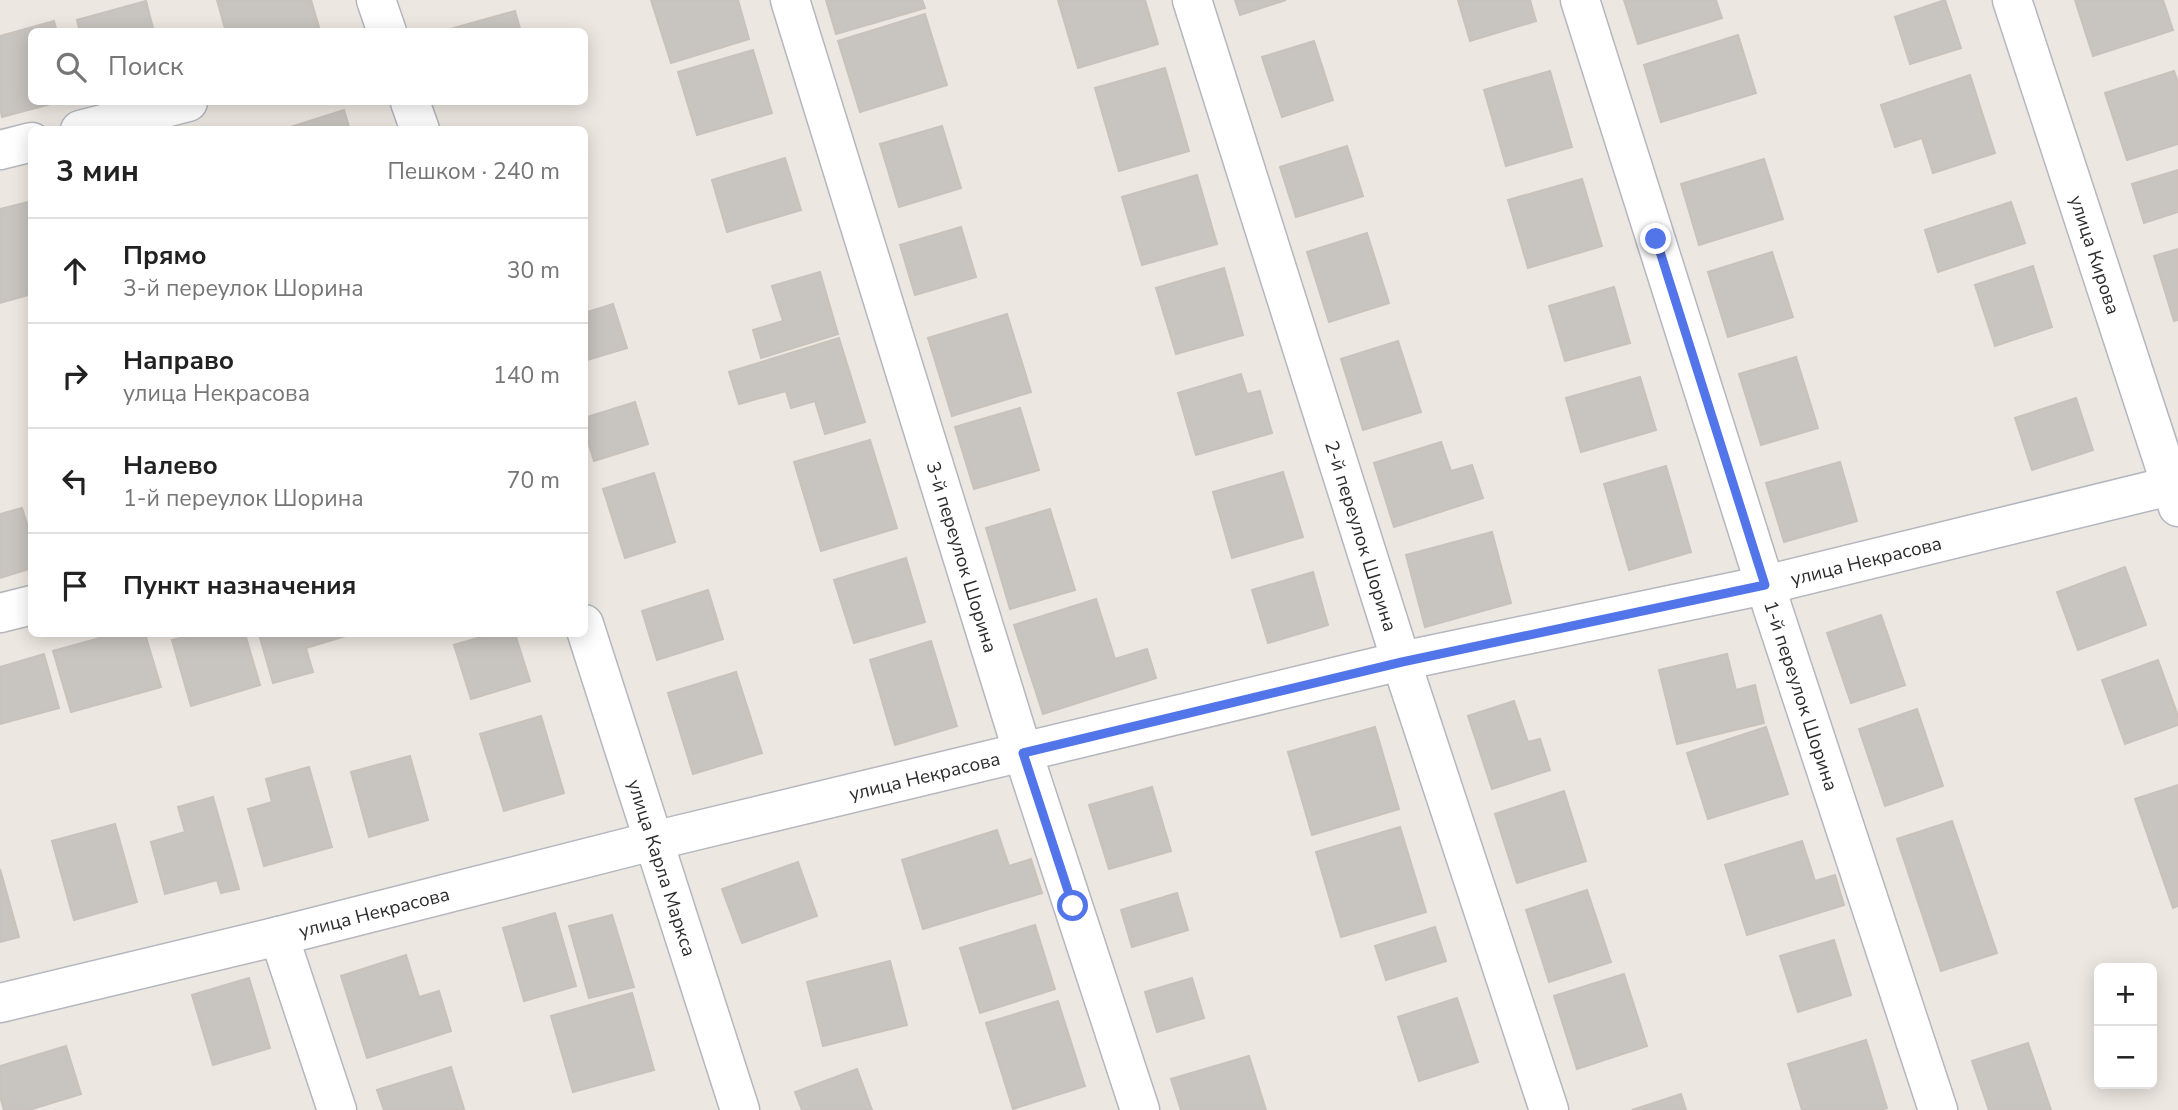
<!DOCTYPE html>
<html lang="ru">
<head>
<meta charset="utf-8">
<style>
	body { margin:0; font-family:"Nunito Sans",sans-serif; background:#f2f2f2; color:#222 }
	.controls { position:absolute; right:21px; bottom:21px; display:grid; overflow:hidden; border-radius:10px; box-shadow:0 4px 18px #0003 }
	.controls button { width:63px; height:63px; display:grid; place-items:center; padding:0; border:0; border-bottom:2px solid #e0e0e0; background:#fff; color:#222; font:35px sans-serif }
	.stop { position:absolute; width:21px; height:21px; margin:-16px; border:5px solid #5275e9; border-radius:50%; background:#fff }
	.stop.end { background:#5275e9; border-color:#fff; box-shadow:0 2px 7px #0008 }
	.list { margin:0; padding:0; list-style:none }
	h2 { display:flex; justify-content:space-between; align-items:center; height:91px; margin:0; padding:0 28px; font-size:30px }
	h2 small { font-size:23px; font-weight:400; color:#767676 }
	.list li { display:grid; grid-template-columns:46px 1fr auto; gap:21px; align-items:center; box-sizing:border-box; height:105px; padding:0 28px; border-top:2px solid #e0e0e0 }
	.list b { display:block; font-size:26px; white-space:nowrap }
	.list p { margin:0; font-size:23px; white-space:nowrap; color:#767676 }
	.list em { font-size:23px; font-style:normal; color:#767676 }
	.icon { flex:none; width:38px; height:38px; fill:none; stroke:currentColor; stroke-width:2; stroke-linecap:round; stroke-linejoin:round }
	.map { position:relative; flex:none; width:2178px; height:1110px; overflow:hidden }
	.search { position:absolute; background:#fff; box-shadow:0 4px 18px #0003; left:28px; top:28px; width:560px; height:77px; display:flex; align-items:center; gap:18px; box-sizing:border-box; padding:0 24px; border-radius:10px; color:#767676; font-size:26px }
	.panel { position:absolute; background:#fff; box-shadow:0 4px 18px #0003; left:28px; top:126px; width:560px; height:511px; border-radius:10px }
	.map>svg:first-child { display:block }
</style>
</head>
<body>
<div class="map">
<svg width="2178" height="1110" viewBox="0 0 2178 1110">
	<rect width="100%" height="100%" fill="#ede7e1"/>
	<!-- building -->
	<g fill="#c8c4c0" stroke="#c8c2ba" stroke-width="2">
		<polygon points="217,0 311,0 319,27 303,32 226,32"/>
		<polygon points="651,0 738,0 749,39 671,63"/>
		<polygon points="826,0 922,0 925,8 836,34"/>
		<polygon points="1058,0 1145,0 1158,44 1078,68"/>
		<polygon points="1235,0 1286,0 1240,15"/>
		<polygon points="1458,0 1530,0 1536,21 1470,41"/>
		<polygon points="1624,0 1716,0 1722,18 1638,44"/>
		<polygon points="1945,0 1961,48 1910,64 1895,17"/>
		<polygon points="2075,0 2163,0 2173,30 2093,56"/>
		<polygon points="146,1 154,32 80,32 77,20"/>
		<polygon points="515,11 521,32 448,32 447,30"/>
		<polygon points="925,14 947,85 860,112 838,41"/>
		<polygon points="54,21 57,32 32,32 32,102 58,102 2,117 0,108 0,36"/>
		<polygon points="1738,35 1756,93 1661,122 1644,65"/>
		<polygon points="1314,41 1333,100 1282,117 1262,57"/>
		<polygon points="753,50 772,113 697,135 678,72"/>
		<polygon points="1165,68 1189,151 1119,171 1095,88"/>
		<polygon points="1550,71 1572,147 1506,166 1484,90"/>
		<polygon points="2174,71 2178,83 2178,144 2127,160 2105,93"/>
		<polygon points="1970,75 1995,153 1933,173 1922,138 1895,147 1881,105"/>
		<polygon points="344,110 350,130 281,130"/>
		<polygon points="942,126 961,188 899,207 880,144"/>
		<polygon points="1347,146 1363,196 1296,217 1280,167"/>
		<polygon points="785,158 801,210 727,232 712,180"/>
		<polygon points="1764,159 1783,219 1699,245 1681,184"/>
		<polygon points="2178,170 2178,212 2144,223 2132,184"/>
		<polygon points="1197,175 1217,244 1142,265 1122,197"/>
		<polygon points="1582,179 1602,246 1528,268 1508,200"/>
		<polygon points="32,201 32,294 0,303 0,209"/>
		<polygon points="2011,202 2025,243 1938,272 1925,230"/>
		<polygon points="961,227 976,277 915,295 900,245"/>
		<polygon points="1367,233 1389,303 1329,322 1307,252"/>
		<polygon points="2178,249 2178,320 2174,321 2154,256"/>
		<polygon points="1772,252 1793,317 1728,337 1708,272"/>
		<polygon points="2033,266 2052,327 1995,346 1975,285"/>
		<polygon points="1224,268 1243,335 1176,354 1156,288"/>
		<polygon points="820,272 838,334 761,358 753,330 783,321 772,286"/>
		<polygon points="1614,287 1630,343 1565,361 1549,306"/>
		<polygon points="613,304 627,348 584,361 584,313"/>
		<polygon points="1007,314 1031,392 952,416 928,338"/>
		<polygon points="839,338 865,422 825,434 815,401 791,408 786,391 739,404 729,372"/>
		<polygon points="1398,341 1421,412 1363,430 1341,359"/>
		<polygon points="1796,357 1818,428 1761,445 1739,374"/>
		<polygon points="1241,374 1247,394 1260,391 1272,433 1196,455 1178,393"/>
		<polygon points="1640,377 1656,430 1581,452 1566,398"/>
		<polygon points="2076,398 2093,450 2032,470 2015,418"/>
		<polygon points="635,402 648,444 594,461 584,429 584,418"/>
		<polygon points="1020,408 1039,470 974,489 955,427"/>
		<polygon points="870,440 897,528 821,551 794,462"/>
		<polygon points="1441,442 1451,471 1472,465 1483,498 1394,527 1374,463"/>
		<polygon points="1840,462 1857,521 1784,542 1766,483"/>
		<polygon points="1666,466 1691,552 1629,570 1604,484"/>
		<polygon points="1283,472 1303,537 1232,558 1213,492"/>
		<polygon points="654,473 675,542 625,558 603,489"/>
		<polygon points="22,508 32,539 32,568 0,578 0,514"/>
		<polygon points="1050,509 1075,590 1010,609 986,528"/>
		<polygon points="1492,532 1511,603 1425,627 1406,555"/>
		<polygon points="906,558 925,622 854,643 834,580"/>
		<polygon points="2125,567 2146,625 2078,650 2057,592"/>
		<polygon points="1313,572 1328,625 1268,643 1252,590"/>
		<polygon points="708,590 723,639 657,660 642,611"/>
		<polygon points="1096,599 1115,659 1147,649 1156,678 1043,714 1014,625"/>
		<polygon points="1881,615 1905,685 1851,703 1827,633"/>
		<polygon points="114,634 145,634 161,687 71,712 53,651"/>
		<polygon points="197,634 245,634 260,685 191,706 172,640"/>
		<polygon points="259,634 345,634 346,636 306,648 313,672 273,683"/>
		<polygon points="491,634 515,634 530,681 471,699 454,645"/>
		<polygon points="931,641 957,726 895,745 870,660"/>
		<polygon points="44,654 59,708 0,724 0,667"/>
		<polygon points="1727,654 1736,690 1755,685 1764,723 1677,744 1659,670"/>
		<polygon points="2158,660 2178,716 2178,725 2125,744 2102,680"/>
		<polygon points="736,672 762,753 693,774 668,693"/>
		<polygon points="1514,701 1528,742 1540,739 1550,770 1492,789 1468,716"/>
		<polygon points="1917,709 1943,786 1885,806 1859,729"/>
		<polygon points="541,716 564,793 504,811 480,734"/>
		<polygon points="1375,727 1399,809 1312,835 1288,752"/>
		<polygon points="1766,727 1788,794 1708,819 1687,753"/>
		<polygon points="410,756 428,820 369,837 351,772"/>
		<polygon points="309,767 332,847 264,866 248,809 272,802 266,779"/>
		<polygon points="2178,785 2178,906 2173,908 2135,799"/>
		<polygon points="1152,787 1171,851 1109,869 1089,805"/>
		<polygon points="1564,791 1586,861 1517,883 1495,814"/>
		<polygon points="213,797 239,889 221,893 217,880 165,894 151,842 185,832 178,807"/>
		<polygon points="1952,821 1997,953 1941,971 1897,839"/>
		<polygon points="115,824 137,902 74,920 52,841"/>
		<polygon points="1400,827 1426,912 1341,937 1316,852"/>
		<polygon points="997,830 1009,866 1031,859 1042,893 923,929 902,860"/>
		<polygon points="1802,841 1815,881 1835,875 1844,905 1747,935 1725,865"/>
		<polygon points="798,862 817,916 742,943 722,889"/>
		<polygon points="0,869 19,937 0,942"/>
		<polygon points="1587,890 1611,962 1549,982 1526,910"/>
		<polygon points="1177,893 1188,930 1132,947 1121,910"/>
		<polygon points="555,913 576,986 524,1001 503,928"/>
		<polygon points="612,915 634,987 589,998 569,926"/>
		<polygon points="1035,925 1055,989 980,1013 960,948"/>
		<polygon points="1435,927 1446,961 1386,980 1375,946"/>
		<polygon points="1834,940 1851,995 1798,1012 1780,956"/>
		<polygon points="406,955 419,997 439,991 451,1031 367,1058 341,976"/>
		<polygon points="890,961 907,1025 823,1046 807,982"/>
		<polygon points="1624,974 1647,1046 1577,1069 1554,996"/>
		<polygon points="249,978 270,1048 213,1065 192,995"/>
		<polygon points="1192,978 1204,1018 1157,1032 1145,992"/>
		<polygon points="632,993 654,1070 573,1092 551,1016"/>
		<polygon points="1457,998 1478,1062 1419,1081 1398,1017"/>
		<polygon points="1058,1001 1085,1086 1013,1109 986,1023"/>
		<polygon points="1866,1040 1887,1108 1881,1110 1802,1110 1788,1064"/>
		<polygon points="2028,1043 2051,1110 1989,1110 1972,1061"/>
		<polygon points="66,1046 81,1094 29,1110 4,1110 0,1096 0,1066"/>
		<polygon points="1249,1056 1266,1110 1181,1110 1171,1079"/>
		<polygon points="451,1067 464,1109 384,1110 377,1090"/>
		<polygon points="857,1069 872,1110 802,1110 795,1092"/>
		<polygon points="1681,1094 1686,1110 1632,1110"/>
	</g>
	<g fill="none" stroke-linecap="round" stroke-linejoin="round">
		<defs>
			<g id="minor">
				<polyline points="376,0 387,32"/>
				<path id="s1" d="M790,0L1023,753L1140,1110"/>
				<path id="s2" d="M1192,0L1401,661L1549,1110"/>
				<path id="s3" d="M1580,0L1765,585L1938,1110"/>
				<path id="s4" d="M2012,0L2178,507"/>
				<polyline points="410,102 420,130"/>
				<polyline points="80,130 188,102"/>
				<polyline points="0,150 32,142"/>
				<polyline points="0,613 32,605"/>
				<path id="s5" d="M584,624L740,1110"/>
				<polyline points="279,936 337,1110"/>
				<path id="s6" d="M0,1003L279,936L653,841L1401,661L1765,585L2178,484"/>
			</g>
		</defs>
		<!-- minor casing -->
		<use href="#minor" stroke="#b4b7bf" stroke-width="41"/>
		<!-- minor -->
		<use href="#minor" stroke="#fff" stroke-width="38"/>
	</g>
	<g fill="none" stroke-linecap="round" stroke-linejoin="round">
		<!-- route -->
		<polyline stroke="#5275e9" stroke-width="9" points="1073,906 1023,753 1402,662 1765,585 1656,239"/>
	</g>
	<g text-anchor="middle" stroke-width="5" stroke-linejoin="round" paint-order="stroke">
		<!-- street labels -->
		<g font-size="19" fill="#2d2d2d" stroke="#fff">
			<text dy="7" stroke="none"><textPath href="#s4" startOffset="268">улица Кирова</textPath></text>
			<text dy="7" stroke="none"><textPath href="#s2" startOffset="562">2-й переулок Шорина</textPath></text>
			<text dy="7" stroke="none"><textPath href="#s1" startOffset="583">3-й переулок Шорина</textPath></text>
			<text dy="7" stroke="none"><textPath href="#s6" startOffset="1918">улица Некрасова</textPath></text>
			<text dy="7" stroke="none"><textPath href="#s3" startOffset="730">1-й переулок Шорина</textPath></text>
			<text dy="7" stroke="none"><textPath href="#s6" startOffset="952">улица Некрасова</textPath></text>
			<text dy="7" stroke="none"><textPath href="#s5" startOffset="256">улица Карла Маркса</textPath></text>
			<text dy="7" stroke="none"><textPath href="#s6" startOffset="385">улица Некрасова</textPath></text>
		</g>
	</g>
</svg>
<div class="controls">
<button>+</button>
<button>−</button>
</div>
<div class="stop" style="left:1073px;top:906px"></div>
<div class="stop end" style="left:1656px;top:239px"></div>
<div class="search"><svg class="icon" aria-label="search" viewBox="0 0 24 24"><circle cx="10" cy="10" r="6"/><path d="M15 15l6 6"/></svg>Поиск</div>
<section class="panel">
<h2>3 мин<small>Пешком · 240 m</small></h2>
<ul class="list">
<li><svg class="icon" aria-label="ahead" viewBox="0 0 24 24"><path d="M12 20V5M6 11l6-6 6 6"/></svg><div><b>Прямо</b><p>3-й переулок Шорина</p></div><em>30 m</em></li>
<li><svg class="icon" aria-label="right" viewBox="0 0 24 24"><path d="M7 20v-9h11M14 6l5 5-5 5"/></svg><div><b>Направо</b><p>улица Некрасова</p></div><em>140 m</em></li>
<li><svg class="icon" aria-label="left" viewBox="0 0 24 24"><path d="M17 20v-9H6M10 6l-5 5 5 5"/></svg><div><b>Налево</b><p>1-й переулок Шорина</p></div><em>70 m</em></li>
<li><svg class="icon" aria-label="arrive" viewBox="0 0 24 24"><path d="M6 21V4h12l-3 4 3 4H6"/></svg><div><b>Пункт назначения</b></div></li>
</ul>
</section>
</div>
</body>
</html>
